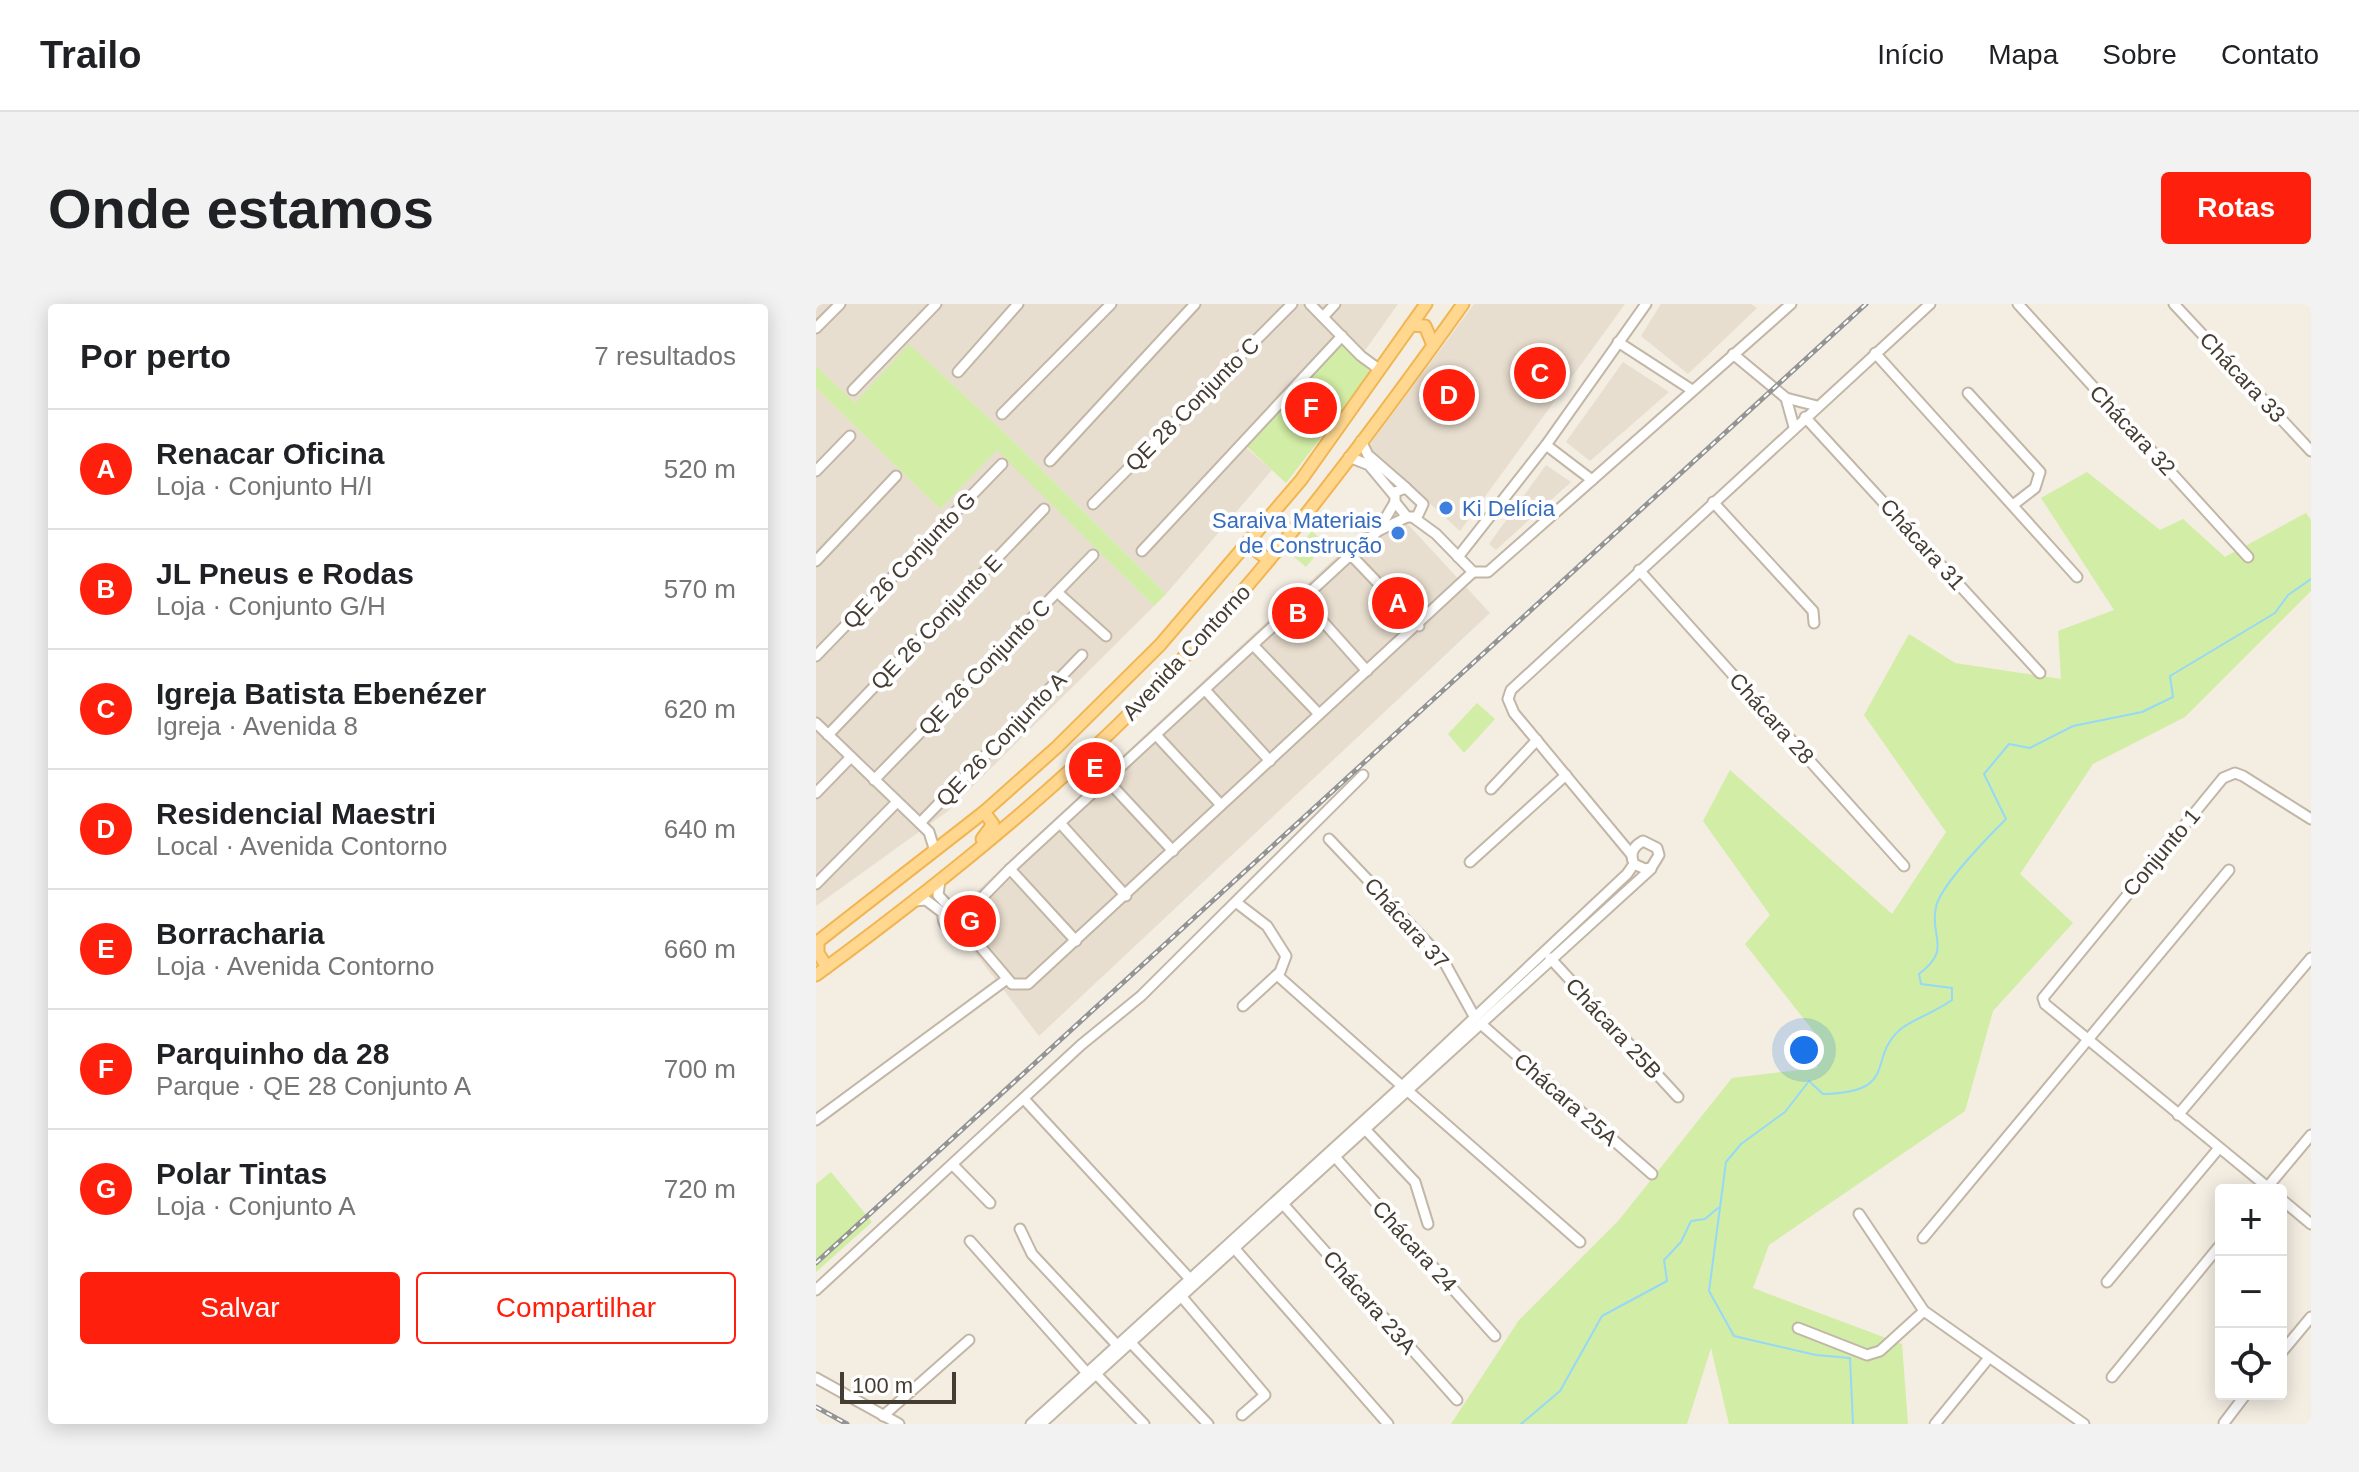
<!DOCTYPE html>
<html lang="pt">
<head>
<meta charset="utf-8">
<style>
	body { margin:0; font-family:Arial,sans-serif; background:#f2f2f2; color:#202124 }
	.controls { position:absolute; right:24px; bottom:24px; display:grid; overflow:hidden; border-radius:8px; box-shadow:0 4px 20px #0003 }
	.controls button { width:72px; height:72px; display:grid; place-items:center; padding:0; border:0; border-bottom:2px solid #e0e0e0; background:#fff; color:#202124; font:40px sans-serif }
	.scale { position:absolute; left:24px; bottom:20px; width:116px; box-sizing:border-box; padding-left:8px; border:4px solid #453c32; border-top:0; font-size:22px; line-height:28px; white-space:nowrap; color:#453c32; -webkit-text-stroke:6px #fff; paint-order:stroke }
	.you { position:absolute; left:988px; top:746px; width:28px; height:28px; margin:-20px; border:6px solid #fff; border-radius:50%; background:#1a73e8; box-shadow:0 0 0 12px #1a73e833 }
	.badge { display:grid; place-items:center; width:52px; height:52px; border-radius:50%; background:#ff1f0d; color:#fff; font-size:26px; font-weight:700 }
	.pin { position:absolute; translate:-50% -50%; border:4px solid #fff; box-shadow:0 2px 8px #0006 }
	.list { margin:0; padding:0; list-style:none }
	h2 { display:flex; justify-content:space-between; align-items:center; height:104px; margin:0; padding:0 32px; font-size:34px }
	h2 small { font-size:26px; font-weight:400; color:#757577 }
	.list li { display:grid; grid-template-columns:52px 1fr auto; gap:24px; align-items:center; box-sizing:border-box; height:120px; padding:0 32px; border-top:2px solid #e0e0e0 }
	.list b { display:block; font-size:30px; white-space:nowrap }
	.list p { margin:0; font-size:26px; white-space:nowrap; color:#757577 }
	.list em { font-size:26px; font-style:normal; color:#757577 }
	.actions { display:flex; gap:16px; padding:24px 32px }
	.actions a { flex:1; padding:18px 0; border:2px solid #ff1f0d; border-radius:8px; text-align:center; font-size:28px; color:#ff1f0d }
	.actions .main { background:#ff1f0d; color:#fff }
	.icon { flex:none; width:44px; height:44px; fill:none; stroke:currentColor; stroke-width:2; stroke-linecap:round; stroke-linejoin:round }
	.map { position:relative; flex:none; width:1495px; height:1120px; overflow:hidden; border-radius:8px }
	header { display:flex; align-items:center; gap:48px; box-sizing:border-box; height:112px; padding:0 40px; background:#fff; border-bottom:2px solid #e0e0e0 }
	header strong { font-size:38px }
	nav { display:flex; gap:44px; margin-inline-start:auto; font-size:28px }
	.intro { display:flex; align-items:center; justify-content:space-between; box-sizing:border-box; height:192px; padding:0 48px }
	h1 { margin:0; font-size:56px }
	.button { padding:20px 36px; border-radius:8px; background:#ff1f0d; color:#fff; font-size:28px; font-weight:700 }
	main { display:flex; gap:48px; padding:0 48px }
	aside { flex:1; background:#fff; border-radius:8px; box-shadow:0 4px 20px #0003 }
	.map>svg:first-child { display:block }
</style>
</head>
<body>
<header>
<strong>Trailo</strong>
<nav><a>Início</a><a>Mapa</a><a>Sobre</a><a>Contato</a></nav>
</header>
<div class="intro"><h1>Onde estamos</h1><a class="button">Rotas</a></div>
<main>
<aside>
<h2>Por perto<small>7 resultados</small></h2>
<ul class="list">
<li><span class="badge">A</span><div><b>Renacar Oficina</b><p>Loja · Conjunto H/I</p></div><em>520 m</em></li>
<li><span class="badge">B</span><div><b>JL Pneus e Rodas</b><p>Loja · Conjunto G/H</p></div><em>570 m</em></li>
<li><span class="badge">C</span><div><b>Igreja Batista Ebenézer</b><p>Igreja · Avenida 8</p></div><em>620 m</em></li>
<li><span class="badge">D</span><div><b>Residencial Maestri</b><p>Local · Avenida Contorno</p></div><em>640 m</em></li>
<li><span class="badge">E</span><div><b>Borracharia</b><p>Loja · Avenida Contorno</p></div><em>660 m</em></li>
<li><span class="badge">F</span><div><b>Parquinho da 28</b><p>Parque · QE 28 Conjunto A</p></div><em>700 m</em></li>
<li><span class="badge">G</span><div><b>Polar Tintas</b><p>Loja · Conjunto A</p></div><em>720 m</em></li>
</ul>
<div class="actions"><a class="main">Salvar</a><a>Compartilhar</a></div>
</aside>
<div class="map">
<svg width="1495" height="1120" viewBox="0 0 1495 1120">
	<rect width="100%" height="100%" fill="#f3ede2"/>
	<!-- residential -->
	<g fill="#e8decf">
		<polygon points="0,0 582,0 545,52 527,35 427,141 456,166 350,290 187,127 94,41 39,100 0,62"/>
		<polygon points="658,0 809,0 644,227 552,143"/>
		<polygon points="845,0 935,0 941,4 872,70 825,32"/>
		<polygon points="807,58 853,88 774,157 750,138"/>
		<polygon points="0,84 124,205 181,145 338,302 132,507 0,602"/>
		<polygon points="730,161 755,178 680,246 673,240"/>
		<polygon points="575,202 674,309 223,732 132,614"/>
	</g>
	<!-- green -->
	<g fill="#d2eda5">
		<polygon points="524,38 555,69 470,179 428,140"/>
		<polygon points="93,40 187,127 350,290 338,302 181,146 124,205 0,84 0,62 39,99"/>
		<polygon points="1271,168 1344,226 1367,215 1409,253 1490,209 1495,216 1495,287 1369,413 1277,460 1204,570 1257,619 1177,707 1149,807 953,941 937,984 1086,1040 1092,1120 913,1120 895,1044 871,1120 635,1120 703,1016 803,916 916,774 1001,764 1002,733 929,640 954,611 887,517 914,466 1076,610 1130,528 1048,411 1093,330 1139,359 1245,375 1242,327 1298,306 1225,194"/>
		<polygon points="496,227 509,240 490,263 476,251"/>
		<polygon points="661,399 679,415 648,449 632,430"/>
		<polygon points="15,868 56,918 0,968 0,880"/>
	</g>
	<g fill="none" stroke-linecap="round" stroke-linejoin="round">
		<!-- stream -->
		<g stroke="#96d8f8" stroke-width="2">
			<polyline points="705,1120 744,1087 786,1012 851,977 848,956 865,938 875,917 889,915 902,904"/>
			<path d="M1037,1120L1034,1054L1000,1051L918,1032L893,987L910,858L925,840L969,808L993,777L1007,790C1086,788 1049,754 1086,724C1098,715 1121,707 1136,696V684L1105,680L1103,670C1137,644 1113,634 1120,603C1124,582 1174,531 1190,515L1168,470L1193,440L1214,444L1257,422L1326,408L1357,393L1354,372L1459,309L1472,291L1495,275"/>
		</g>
		<defs>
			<g id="minor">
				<polyline points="494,0 545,52 564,66"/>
				<polyline points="1202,0 1432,253"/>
				<polyline points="1358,0 1495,147"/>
				<polyline points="507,13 519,0"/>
				<polyline points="0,24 24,0"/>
				<polyline points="802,38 876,86"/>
				<polyline points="1059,49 1261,273"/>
				<polyline points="917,50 970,94 1001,102"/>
				<polyline points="142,68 202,0"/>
				<polyline points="37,86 120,0"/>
				<polyline points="1152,89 1224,168 1219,184 1197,201"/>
				<polyline points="970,94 978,123"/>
				<polyline points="186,110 295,0"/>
				<polyline points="989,113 1224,369"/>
				<polyline points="545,137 552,151 590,184"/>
				<polyline points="730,141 776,176"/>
				<polyline points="533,153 553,161 578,191"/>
				<polyline points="234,157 379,0"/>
				<polyline points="0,167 34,132"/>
				<polygon points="590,184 607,200 601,213 591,213 579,198 579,188"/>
				<polyline points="897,198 997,307 998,319"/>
				<polyline points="277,200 476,0"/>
				<polyline points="598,214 620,230 657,268 672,268 975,0"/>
				<polyline points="562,227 579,198"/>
				<polyline points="326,247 526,32"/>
				<polyline points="535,251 603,322"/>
				<polyline points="642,253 730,141 830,0"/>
				<polyline points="0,257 80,172"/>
				<polyline points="823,266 1088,562"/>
				<polyline points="241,288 290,332"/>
				<polyline points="487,295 551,367"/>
				<polyline points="438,342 503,410"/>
				<polyline points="0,352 186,160"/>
				<polyline points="390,387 454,457"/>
				<polyline points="0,419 113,528 119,547"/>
				<polyline points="12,431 228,205"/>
				<polyline points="340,431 405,501"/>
				<polyline points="58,476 277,251"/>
				<polyline points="291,476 357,547"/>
				<polyline points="675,485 721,436"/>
				<polyline points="0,489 35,453"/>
				<polyline points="104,519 266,351"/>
				<polyline points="244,519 310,592"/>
				<polyline points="513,535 626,654 658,712"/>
				<polyline points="815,550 698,409 692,395 695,386 1114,0"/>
				<polyline points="654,558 750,471"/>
				<polyline points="194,565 260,637"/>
				<polyline points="124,576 122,591 133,603"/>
				<polyline points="0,580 81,498"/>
				<path d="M98,597L110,596L127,609C126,620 133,627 142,631L151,627L152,616L146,607L133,603L127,609"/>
				<polyline points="421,599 451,622 470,652 464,668 427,702"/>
				<polyline points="150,610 194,565 544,242 562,227 591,213"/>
				<polyline points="151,627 196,680 212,680 657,268"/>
				<polyline points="734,654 862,793"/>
				<polyline points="461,671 586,782"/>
				<polyline points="665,720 836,870"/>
				<polyline points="592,787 764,938"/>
				<polyline points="208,795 374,975"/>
				<polyline points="1362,811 1495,654"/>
				<polyline points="0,816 191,675"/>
				<polyline points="547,823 599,878 612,920"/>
				<polyline points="519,853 679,1032"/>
				<polyline points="137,861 174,899"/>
				<polyline points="1449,886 1495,831"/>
				<polyline points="1455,886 1229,700 1227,694 1407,474 1419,469 1427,472 1495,515"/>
				<polyline points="1465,895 1495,920"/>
				<polyline points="467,900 641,1096"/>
				<polyline points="1043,910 1108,1007 1268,1120"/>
				<polyline points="204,925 216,950 301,1041"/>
				<polyline points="1107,934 1413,566"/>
				<polyline points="154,937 271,1069"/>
				<polyline points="419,945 572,1120"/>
				<polyline points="1291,978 1403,844"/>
				<polyline points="0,986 265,741 325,692 547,471"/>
				<polyline points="365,992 449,1091 426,1111"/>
				<polyline points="982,1024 1051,1051 1064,1047 1108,1007"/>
				<polyline points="315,1039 392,1120"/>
				<polyline points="1465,1049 1495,1013"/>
				<polyline points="280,1070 328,1120"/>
				<polyline points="1296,1073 1405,940"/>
				<polyline points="0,1074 83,1120"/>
				<polyline points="67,1112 153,1036"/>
				<polyline points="1408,1119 1430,1090"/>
				<path d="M215,1120L586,782L811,570L818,560C813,549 818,542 827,537L841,544L843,551L835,564L829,565L818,560"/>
				<polyline points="225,1120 835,565"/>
				<polyline points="1119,1120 1172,1055"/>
			</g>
			<g id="major">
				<polyline points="595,21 609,22 617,41"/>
				<polyline points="438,233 438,245 453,256"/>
				<polyline points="166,535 177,520 168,508"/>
				<polyline points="2,638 2,649 11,663"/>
				<polyline points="0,639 168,508 241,443 344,341 485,176 610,0"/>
				<path d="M0,671C105,594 209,512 302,421C432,294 542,147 647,0"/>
			</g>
		</defs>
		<!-- minor casing -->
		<use href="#minor" stroke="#c2b7a7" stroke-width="13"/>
		<!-- major casing -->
		<use href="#major" stroke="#f1b552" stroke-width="15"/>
		<!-- minor -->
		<use href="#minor" stroke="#fff" stroke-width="9"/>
		<!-- major -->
		<use href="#major" stroke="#ffd78f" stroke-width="11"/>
		<defs>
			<g id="rail">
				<polyline points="0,959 1050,0"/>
				<polyline points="0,1103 31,1120"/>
			</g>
		</defs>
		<!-- rail casing -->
		<use href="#rail" stroke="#949494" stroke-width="5"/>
		<!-- rail -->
		<use href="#rail" stroke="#fff" stroke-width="2" stroke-dasharray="6" stroke-linecap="butt"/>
	</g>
	<!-- markers -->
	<g fill="#3f7fe0" stroke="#fff" stroke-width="3">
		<circle cx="630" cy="204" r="8"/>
		<circle cx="582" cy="229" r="8"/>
	</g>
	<g text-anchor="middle" stroke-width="8" stroke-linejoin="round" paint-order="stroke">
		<!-- street labels -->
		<g font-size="22" fill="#453c32" stroke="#fff">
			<text transform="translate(1427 73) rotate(47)" y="8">Chácara 33</text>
			<text transform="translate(376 100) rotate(-45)" y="8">QE 28 Conjunto C</text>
			<text transform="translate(1317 126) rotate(47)" y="8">Chácara 32</text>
			<text transform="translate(1107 240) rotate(48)" y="8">Chácara 31</text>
			<text transform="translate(93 256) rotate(-46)" y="8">QE 26 Conjunto G</text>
			<text transform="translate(120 318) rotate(-46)" y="8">QE 26 Conjunto E</text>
			<text transform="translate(370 348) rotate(-47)" y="8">Avenida Contorno</text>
			<text transform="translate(168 363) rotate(-46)" y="8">QE 26 Conjunto C</text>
			<text transform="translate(956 414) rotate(48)" y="8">Chácara 28</text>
			<text transform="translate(185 435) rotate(-46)" y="8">QE 26 Conjunto A</text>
			<text transform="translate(1345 548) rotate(-50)" y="8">Conjunto 1</text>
			<text transform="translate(591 619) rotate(48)" y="8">Chácara 37</text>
			<text transform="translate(798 724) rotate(47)" y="8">Chácara 25B</text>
			<text transform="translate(750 795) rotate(41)" y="8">Chácara 25A</text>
			<text transform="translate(599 942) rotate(48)" y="8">Chácara 24</text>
			<text transform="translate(554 998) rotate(49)" y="8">Chácara 23A</text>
		</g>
		<!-- shop labels -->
		<g font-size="22" fill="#366cbe" stroke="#fff" text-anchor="start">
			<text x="646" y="212">Ki Delícia</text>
			<text x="566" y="224" text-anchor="end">Saraiva Materiais<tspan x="566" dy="25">de Construção</tspan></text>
		</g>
	</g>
</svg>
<div class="controls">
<button>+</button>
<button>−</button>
<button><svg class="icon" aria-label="locate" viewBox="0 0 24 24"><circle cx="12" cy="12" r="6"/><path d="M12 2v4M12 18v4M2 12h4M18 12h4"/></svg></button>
</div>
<div class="scale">100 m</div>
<div class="you"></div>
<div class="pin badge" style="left:582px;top:299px">A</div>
<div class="pin badge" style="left:482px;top:309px">B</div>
<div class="pin badge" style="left:724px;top:69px">C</div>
<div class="pin badge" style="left:633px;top:91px">D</div>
<div class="pin badge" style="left:279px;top:464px">E</div>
<div class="pin badge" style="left:495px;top:104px">F</div>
<div class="pin badge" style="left:154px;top:617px">G</div>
</div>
</main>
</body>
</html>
